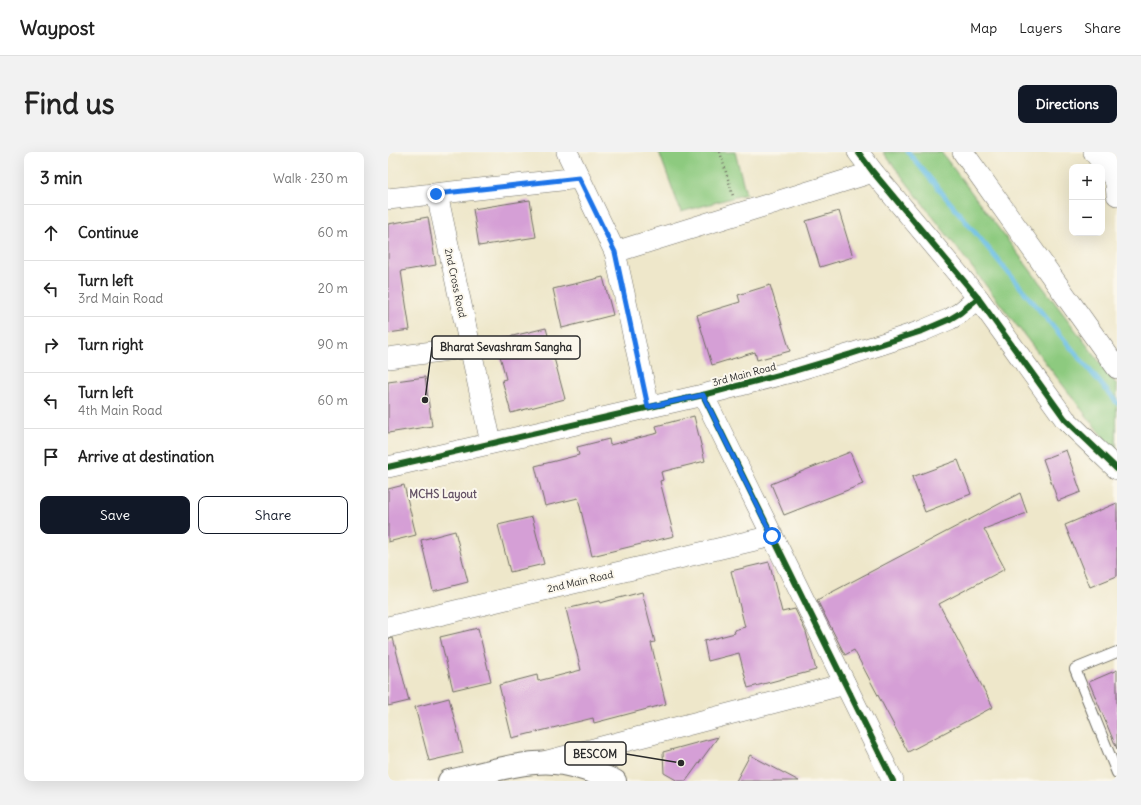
<!DOCTYPE html>
<html lang="en">
<head>
<meta charset="utf-8">
<style>
	body { margin:0; font-family:Delius,sans-serif; background:#f2f2f2; color:#222 }
	.controls { position:absolute; right:12px; top:12px; display:grid; overflow:hidden; border-radius:8px; box-shadow:0 4px 16px #0002 }
	.controls button { width:36px; height:36px; display:grid; place-items:center; padding:0; border:0; border-bottom:1px solid #e0e0e0; background:#fff; color:#222; font:20px sans-serif }
	.stop { position:absolute; width:12px; height:12px; margin:-9px; border:3px solid #1a73e8; border-radius:50%; background:#fff }
	.stop.end { background:#1a73e8; border-color:#fff; box-shadow:0 1px 4px #0008 }
	.list { margin:0; padding:0; list-style:none }
	h2 { display:flex; justify-content:space-between; align-items:center; height:52px; margin:0; padding:0 16px; font-size:17px }
	h2 small { font-size:13px; font-weight:400; color:#767676 }
	.list li { display:grid; grid-template-columns:26px 1fr auto; gap:12px; align-items:center; box-sizing:border-box; height:56px; padding:0 16px; border-top:1px solid #e0e0e0 }
	.list b { display:block; font-size:15px; white-space:nowrap }
	.list p { margin:0; font-size:13px; white-space:nowrap; color:#767676 }
	.list em { font-size:13px; font-style:normal; color:#767676 }
	.actions { display:flex; gap:8px; padding:12px 16px }
	.actions a { flex:1; padding:9px 0; border:1px solid #111827; border-radius:8px; text-align:center; font-size:14px; color:#111827 }
	.actions .main { background:#111827; color:#fff }
	.icon { flex:none; width:22px; height:22px; fill:none; stroke:currentColor; stroke-width:2; stroke-linecap:round; stroke-linejoin:round }
	.map { position:relative; flex:none; width:729px; height:629px; overflow:hidden; border-radius:8px }
	header { display:flex; align-items:center; gap:24px; box-sizing:border-box; height:56px; padding:0 20px; background:#fff; border-bottom:1px solid #e0e0e0 }
	header strong { font-size:19px }
	nav { display:flex; gap:22px; margin-inline-start:auto; font-size:14px }
	.intro { display:flex; align-items:center; justify-content:space-between; box-sizing:border-box; height:96px; padding:0 24px }
	h1 { margin:0; font-size:28px }
	.button { padding:10px 18px; border-radius:8px; background:#111827; color:#fff; font-size:14px; font-weight:700 }
	main { display:flex; gap:24px; padding:0 24px }
	aside { flex:1; background:#fff; border-radius:8px; box-shadow:0 4px 16px #0002 }
	.map>svg:first-child { display:block }
</style>
</head>
<body>
<header>
<strong>Waypost</strong>
<nav><a>Map</a><a>Layers</a><a>Share</a></nav>
</header>
<div class="intro"><h1>Find us</h1><a class="button">Directions</a></div>
<main>
<aside>
<h2>3 min<small>Walk · 230 m</small></h2>
<ul class="list">
<li><svg class="icon" aria-label="ahead" viewBox="0 0 24 24"><path d="M12 20V5M6 11l6-6 6 6"/></svg><div><b>Continue</b></div><em>60 m</em></li>
<li><svg class="icon" aria-label="left" viewBox="0 0 24 24"><path d="M17 20v-9H6M10 6l-5 5 5 5"/></svg><div><b>Turn left</b><p>3rd Main Road</p></div><em>20 m</em></li>
<li><svg class="icon" aria-label="right" viewBox="0 0 24 24"><path d="M7 20v-9h11M14 6l5 5-5 5"/></svg><div><b>Turn right</b></div><em>90 m</em></li>
<li><svg class="icon" aria-label="left" viewBox="0 0 24 24"><path d="M17 20v-9H6M10 6l-5 5 5 5"/></svg><div><b>Turn left</b><p>4th Main Road</p></div><em>60 m</em></li>
<li><svg class="icon" aria-label="arrive" viewBox="0 0 24 24"><path d="M6 21V4h12l-3 4 3 4H6"/></svg><div><b>Arrive at destination</b></div></li>
</ul>
<div class="actions"><a class="main">Save</a><a>Share</a></div>
</aside>
<div class="map">
<svg width="729" height="629" viewBox="0 0 729 629">
	<rect width="100%" height="100%" fill="#fbf7ec"/>
	<filter id="ink" filterUnits="userSpaceOnUse"><feTurbulence type="fractalNoise" baseFrequency=".025" numOctaves="2"/><feDisplacementMap in="SourceGraphic" scale="8" xChannelSelector="R" yChannelSelector="G"/><feConvolveMatrix kernelMatrix="1 2 1 2 8 2 1 2 1" color-interpolation-filters="sRGB"/></filter>
	<filter id="wash" filterUnits="userSpaceOnUse"><feTurbulence type="fractalNoise" baseFrequency=".012" numOctaves="4" result="noise"/><feDisplacementMap in="SourceGraphic" scale="16" xChannelSelector="R" yChannelSelector="G"/><feGaussianBlur stdDeviation="0.9" result="paint"/><feColorMatrix in="noise" values="0 0 0 0 0 0 0 0 0 0 0 0 0 0 0 0 0 1.4 0 .05"/><feComposite in="paint" operator="in"/></filter>
	<g filter="url(#wash)">
		<rect width="100%" height="100%" fill="#eee7ca"/>
		<!-- green -->
		<g fill="#8dca7f" stroke="#5c7a55">
			<polygon points="271,0 347,0 358,42 293,60"/>
			<polygon points="495,0 553,0 729,233 728,302"/>
		</g>
		<g fill="none" stroke-linecap="round" stroke-linejoin="round">
			<!-- stream -->
			<polyline stroke="#68bee5" stroke-width="5" points="520,0 729,251"/>
		</g>
		<g id="blocks">
			<!-- building -->
			<g fill="#d59fd6">
				<polygon points="142,48 148,85 91,94 85,57"/>
				<polygon points="451,59 465,105 432,115 418,69"/>
				<polygon points="40,65 48,113 13,119 22,178 0,181 0,72"/>
				<polygon points="215,125 225,163 174,176 165,137"/>
				<polygon points="382,133 402,199 369,208 367,200 324,213 309,163 352,150 350,143"/>
				<polygon points="158,176 177,247 123,261 114,228 118,227 108,188"/>
				<polygon points="37,225 44,274 0,281 0,230"/>
				<polygon points="306,264 317,309 273,320 275,328 272,329 286,384 204,404 190,346 157,354 147,314 191,303 189,295 221,287 222,293 270,281 268,274"/>
				<polygon points="678,298 693,340 670,349 655,307"/>
				<polygon points="462,300 475,332 396,363 383,332"/>
				<polygon points="570,308 583,342 537,360 524,325"/>
				<polygon points="16,333 28,383 0,390 0,337"/>
				<polygon points="632,341 639,361 596,377 617,417 551,452 605,555 520,600 466,498 457,503 429,448"/>
				<polygon points="729,351 729,424 702,435 677,373"/>
				<polygon points="144,365 156,412 122,420 110,373"/>
				<polygon points="67,379 80,430 45,439 33,388"/>
				<polygon points="381,410 394,460 407,457 418,480 428,518 360,536 351,501 320,509 316,489 347,481 346,478 357,475 343,419"/>
				<polygon points="254,440 267,490 263,491 278,552 206,571 205,566 124,586 111,533 149,523 150,529 193,518 178,457 211,449 212,451"/>
				<polygon points="90,476 103,529 65,538 52,485"/>
				<polygon points="5,486 21,549 0,554 0,487"/>
				<polygon points="729,518 729,597 701,530"/>
				<polygon points="61,546 75,601 41,609 27,555"/>
				<polygon points="330,585 298,629 290,629 276,621 275,600"/>
				<polygon points="362,603 411,629 348,629"/>
			</g>
		</g>
	</g>
	<g filter="url(#ink)">
		<use href="#blocks" fill-opacity="0" stroke="#6f6d63" stroke-width="1"/>
		<g fill="none" stroke-linecap="round" stroke-linejoin="round">
			<defs>
				<polyline id="service" points="729,500 687,517 729,621"/>
				<g id="minor">
					<polyline points="179,0 227,100 261,255"/>
					<polyline points="470,0 485,20 590,146 677,267 729,317"/>
					<polyline points="575,0 729,216"/>
					<polyline points="706,0 727,28"/>
					<polyline points="725,0 729,43"/>
					<polyline points="49,42 103,291"/>
					<polyline points="0,47 191,26"/>
					<polyline points="227,100 485,20"/>
					<polyline points="0,206 82,195"/>
					<polyline points="315,243 505,629"/>
					<polyline points="0,315 315,243 406,219 463,202 534,179 562,167 572,161 590,146"/>
					<polyline points="0,475 384,384"/>
					<polyline points="156,610 457,532"/>
				</g>
				<path id="secondary" d="M61,629C92,622 136,608 167,611C188,613 208,621 227,629"/>
			</defs>
			<!-- service casing -->
			<use href="#service" stroke="#6f6d63" stroke-width="12"/>
			<!-- minor casing -->
			<use href="#minor" stroke="#6f6d63" stroke-width="22"/>
			<!-- secondary casing -->
			<use href="#secondary" stroke="#6f6d63" stroke-width="24"/>
			<!-- path -->
			<polyline stroke="#6f6d63" stroke-width="2.5" stroke-dasharray="1 3" stroke-linecap="butt" points="332,0 345,44"/>
			<!-- service -->
			<use href="#service" stroke="#fff" stroke-width="10"/>
			<!-- minor -->
			<use href="#minor" stroke="#fff" stroke-width="21"/>
			<!-- secondary -->
			<use href="#secondary" stroke="#fff" stroke-width="22"/>
			<defs>
				<g id="cycleway">
					<polyline points="470,0 485,20 590,146 677,267 729,317"/>
					<polyline points="315,243 505,629"/>
					<polyline points="0,315 315,243 406,219 463,202 534,179 562,167 572,161 590,146"/>
				</g>
			</defs>
			<!-- cycleway casing -->
			<use href="#cycleway" stroke="#fbf7ec" stroke-width="8"/>
			<!-- cycleway -->
			<use href="#cycleway" stroke="#1b5e20" stroke-width="6"/>
		</g>
	</g>
	<g fill="none" stroke-linecap="round" stroke-linejoin="round" filter="url(#ink)">
		<!-- route -->
		<polyline stroke="#1a73e8" stroke-width="5" points="48,42 191,26 227,100 260,255 315,243 384,384"/>
	</g>
	<g text-anchor="middle" stroke-width="4" stroke-linejoin="round" paint-order="stroke">
		<!-- street labels -->
		<g font-size="10" fill="#2b2b2b" stroke="#fbf7ec">
			<text transform="translate(68 131) rotate(78)" y="4">2nd Cross Road</text>
			<text transform="translate(356 222) rotate(-15)" y="4">3rd Main Road</text>
			<text transform="translate(192 429) rotate(-13)" y="4">2nd Main Road</text>
		</g>
		<!-- neighbourhood labels -->
		<g font-size="11" font-weight="bold" fill="#665467" stroke="#fbf7ec">
			<text x="55" y="346">MCHS Layout</text>
		</g>
	</g>
	<!-- callouts -->
	<path fill="none" stroke="#2b2b2b" stroke-width="1.5" d="M37 248L44 195M293 611L238 602"/>
	<g fill="#2b2b2b" stroke="#fbf7ec" stroke-width="1.5">
		<circle cx="37" cy="248" r="4"/>
		<circle cx="293" cy="611" r="4"/>
	</g>
	<g fill="#fbf7ec" stroke="#2b2b2b" stroke-width="1.5">
		<rect x="44" y="184" width="148" height="23" rx="4"/>
		<rect x="177" y="590" width="61" height="23" rx="4"/>
	</g>
	<g font-size="11" text-anchor="middle" font-weight="bold" fill="#2b2b2b">
		<text x="118" y="199">Bharat Sevashram Sangha</text>
		<text x="207" y="606">BESCOM</text>
	</g>
</svg>
<div class="controls">
<button>+</button>
<button>−</button>
</div>
<div class="stop" style="left:384px;top:384px"></div>
<div class="stop end" style="left:48px;top:42px"></div>
</div>
</main>
</body>
</html>
